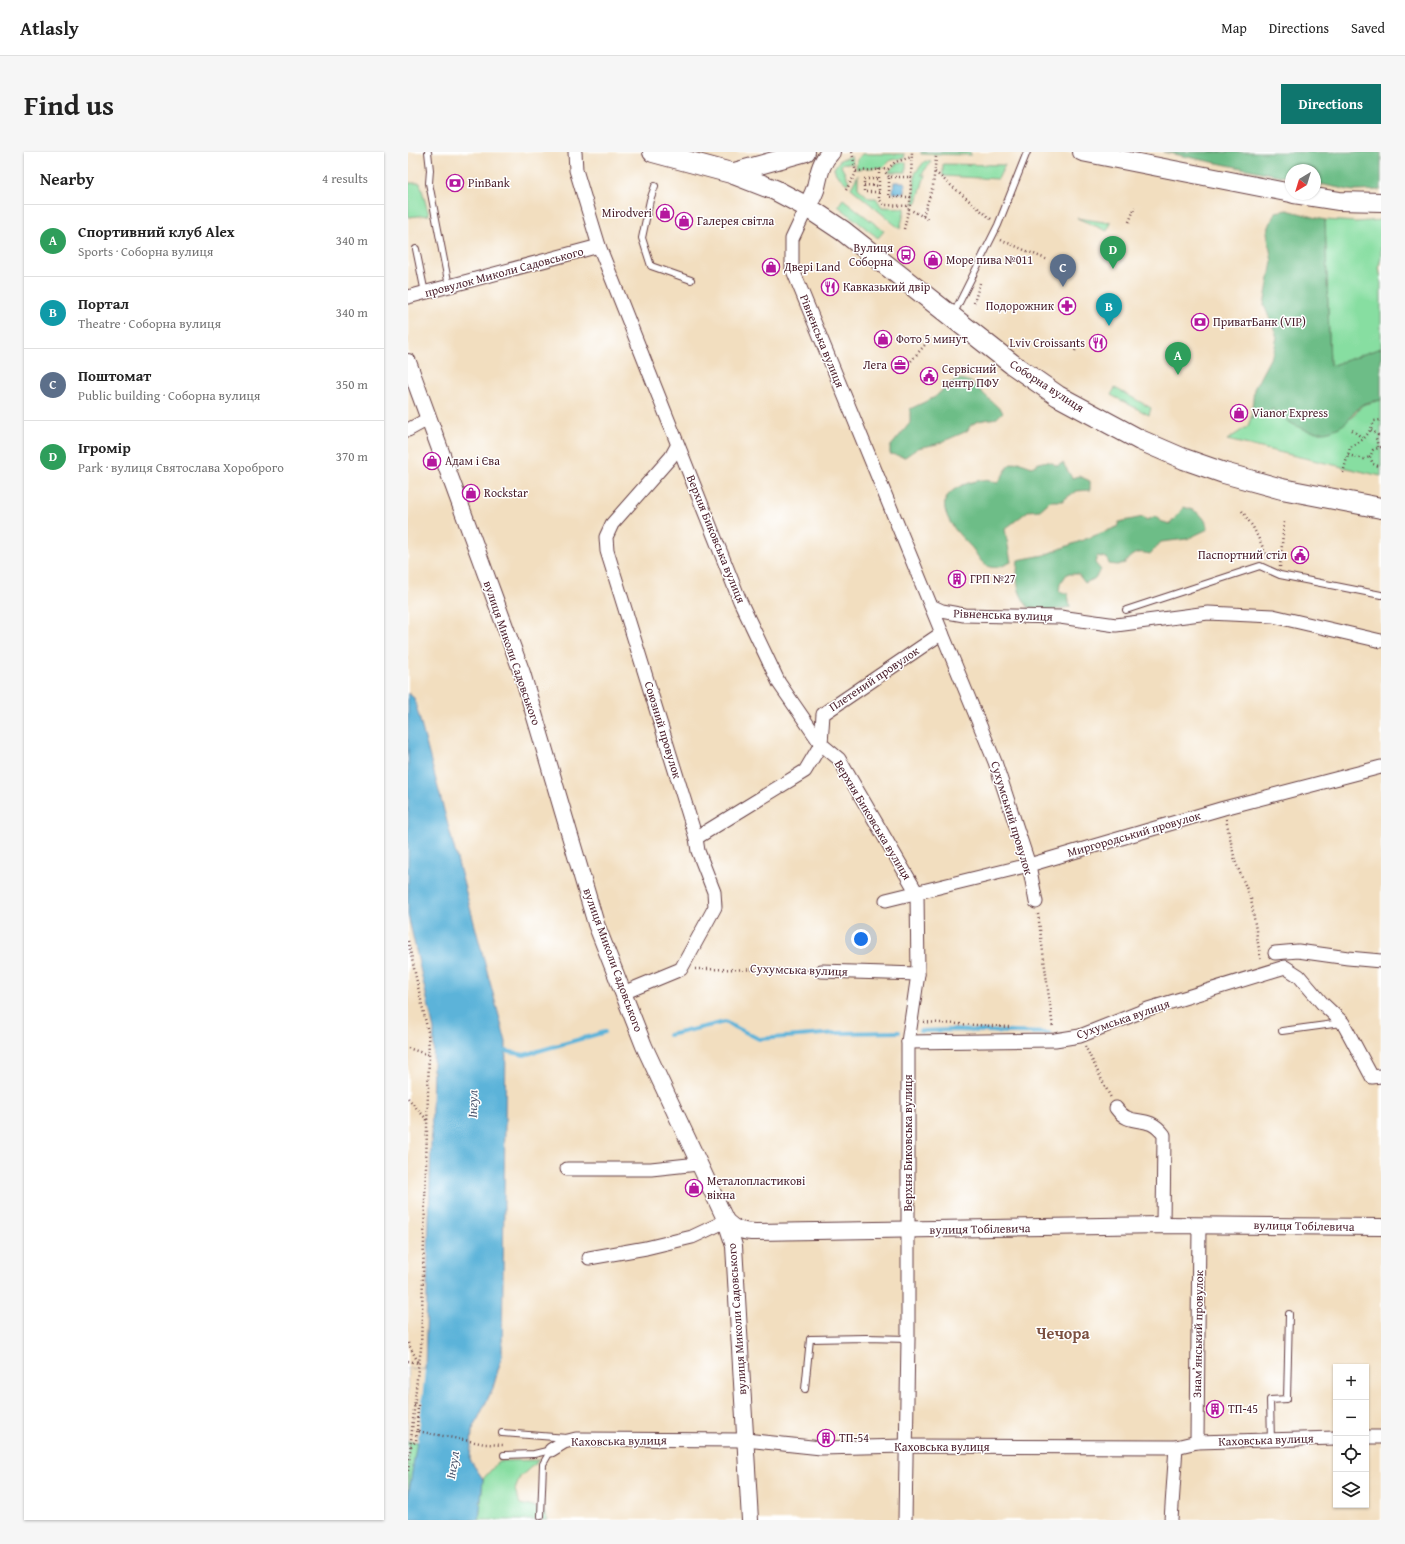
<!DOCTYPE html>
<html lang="en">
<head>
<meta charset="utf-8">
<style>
	body { margin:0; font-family:"Gentium Book Plus",serif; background:#f6f6f6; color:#222 }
	.controls { position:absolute; right:12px; bottom:12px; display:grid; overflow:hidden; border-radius:0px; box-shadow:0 1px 3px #0004 }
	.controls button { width:36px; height:36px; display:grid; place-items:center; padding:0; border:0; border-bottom:1px solid #e0e0e0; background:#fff; color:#222; font:20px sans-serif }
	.compass { position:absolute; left:877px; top:12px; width:36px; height:36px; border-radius:50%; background:#fff; box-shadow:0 1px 3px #0004; rotate:218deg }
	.you { position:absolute; left:453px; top:787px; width:14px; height:14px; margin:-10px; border:3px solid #fff; border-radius:50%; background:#1a73e8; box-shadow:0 0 0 6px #1a73e833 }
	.badge { display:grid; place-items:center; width:26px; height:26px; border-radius:50%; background:#0f766e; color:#fff; font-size:13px; font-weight:700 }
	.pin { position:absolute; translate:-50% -33px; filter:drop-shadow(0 1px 2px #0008) }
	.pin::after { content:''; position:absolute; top:21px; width:14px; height:12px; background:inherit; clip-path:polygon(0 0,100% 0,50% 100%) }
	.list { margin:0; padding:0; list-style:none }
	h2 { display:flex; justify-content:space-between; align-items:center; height:52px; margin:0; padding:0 16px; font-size:17px }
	h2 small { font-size:13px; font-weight:400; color:#767676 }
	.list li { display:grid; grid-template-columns:26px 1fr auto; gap:12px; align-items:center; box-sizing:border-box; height:72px; padding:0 16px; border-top:1px solid #e0e0e0 }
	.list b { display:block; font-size:15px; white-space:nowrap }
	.list p { margin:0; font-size:13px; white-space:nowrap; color:#767676 }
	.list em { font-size:13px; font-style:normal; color:#767676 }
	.icon { flex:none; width:22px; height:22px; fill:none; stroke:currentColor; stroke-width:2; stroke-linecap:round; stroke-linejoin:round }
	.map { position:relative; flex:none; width:973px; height:1368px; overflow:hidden; border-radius:0px }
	header { display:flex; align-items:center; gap:24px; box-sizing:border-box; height:56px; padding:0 20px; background:#fff; border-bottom:1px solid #e0e0e0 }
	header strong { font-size:19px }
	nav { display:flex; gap:22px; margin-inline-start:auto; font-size:14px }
	.intro { display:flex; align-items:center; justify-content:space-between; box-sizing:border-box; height:96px; padding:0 24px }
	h1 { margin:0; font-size:28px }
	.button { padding:10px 18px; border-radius:0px; background:#0f766e; color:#fff; font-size:14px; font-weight:700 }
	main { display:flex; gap:24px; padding:0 24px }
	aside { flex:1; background:#fff; border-radius:0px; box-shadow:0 1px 3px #0004 }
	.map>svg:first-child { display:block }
</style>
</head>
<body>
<header>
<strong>Atlasly</strong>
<nav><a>Map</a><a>Directions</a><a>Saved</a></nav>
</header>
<div class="intro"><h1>Find us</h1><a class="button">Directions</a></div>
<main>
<aside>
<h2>Nearby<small>4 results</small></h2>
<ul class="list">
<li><span class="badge" style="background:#2e9e5b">A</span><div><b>Спортивний клуб Alex</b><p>Sports · Соборна вулиця</p></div><em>340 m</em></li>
<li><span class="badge" style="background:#0f9aa8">B</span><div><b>Портал</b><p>Theatre · Соборна вулиця</p></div><em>340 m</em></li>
<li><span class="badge" style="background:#5c6f8a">C</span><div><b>Поштомат</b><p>Public building · Соборна вулиця</p></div><em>350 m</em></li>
<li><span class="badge" style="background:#2e9e5b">D</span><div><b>Ігромір</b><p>Park · вулиця Святослава Хороброго</p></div><em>370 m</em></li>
</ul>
</aside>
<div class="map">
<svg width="973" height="1368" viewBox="0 0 973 1368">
	<rect width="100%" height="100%" fill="#fff"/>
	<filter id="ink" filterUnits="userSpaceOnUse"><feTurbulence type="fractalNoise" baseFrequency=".025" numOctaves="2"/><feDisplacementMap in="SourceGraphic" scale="8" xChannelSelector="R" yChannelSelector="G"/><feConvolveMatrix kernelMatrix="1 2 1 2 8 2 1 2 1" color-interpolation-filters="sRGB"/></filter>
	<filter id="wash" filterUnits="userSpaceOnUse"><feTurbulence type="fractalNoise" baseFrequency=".012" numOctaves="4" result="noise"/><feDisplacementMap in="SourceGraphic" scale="16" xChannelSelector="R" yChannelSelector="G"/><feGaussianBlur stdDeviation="0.9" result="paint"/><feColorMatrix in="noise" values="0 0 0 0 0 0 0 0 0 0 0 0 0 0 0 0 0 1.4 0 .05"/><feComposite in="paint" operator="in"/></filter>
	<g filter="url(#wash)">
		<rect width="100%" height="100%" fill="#f2debf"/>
		<!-- green -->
		<g fill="#87dea1" stroke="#687e66">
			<polygon points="513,0 562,0 563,3 513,2"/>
			<polygon points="454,2 497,2 496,6 483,8 476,15 448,17 449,8"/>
			<polygon points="443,4 445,12 435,11 433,14 441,29 439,32 428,22 426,16 432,8"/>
			<polygon points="517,9 523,10 513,23 517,23 509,50 506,52 507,21"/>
			<polygon points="498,10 498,20 480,20 488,12"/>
			<polygon points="535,12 597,13 590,27 535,24"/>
			<polygon points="450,23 450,36 461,46 468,46 474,55 497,56 492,77 443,36"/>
			<polygon points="0,31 12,31 21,63 0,65"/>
			<polygon points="435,47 476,79 470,86 430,54"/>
			<polygon points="669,66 703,71 699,79"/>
			<polygon points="917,68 948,70 973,68 973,105 971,115 973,128 973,196 922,214"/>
			<polygon points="707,236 743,256 741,263 703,243"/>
			<polygon points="973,248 973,324 819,288 840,274 843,266 865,257 872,264 944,266 954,253"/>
			<polygon points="0,1289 10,1289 0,1345"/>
			<polygon points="131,1308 112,1325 107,1338 112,1352 135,1357 140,1368 71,1368 75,1327 91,1309"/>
		</g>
		<!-- forest -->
		<g fill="#6dbd87" stroke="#5c6e59">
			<polygon points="755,0 973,0 973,38 946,39 907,31 907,18 883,18 883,26"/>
			<path d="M879,58L917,68L922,214L973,196V248C967,249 960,250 955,252C948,256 943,267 936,272C911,290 884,275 865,257L843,266L846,237L866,199L869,185L856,153L864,110L859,80L867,60Z"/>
			<polygon points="553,227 563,230 595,260 589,266 570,269 563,273 559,279 529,292 510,296 497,305 482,302 482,295 502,271 502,257 527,245 543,230"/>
			<path d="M610,310L624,315C633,309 640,307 649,314L655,311L664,326L671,324L682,329V338L668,339L654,349H642L632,358L620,359L597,377L603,410C597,413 589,417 582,415C573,413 569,402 564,396C554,385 543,376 538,361C530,339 558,330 575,328C580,328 585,330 590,331L601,313Z"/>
			<path d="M776,355C789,359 797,363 800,377L779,387L753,390L742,402C730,399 724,401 717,411L709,413L701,412L699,406L689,404L687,411L693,418L686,427L677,431L670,422H659L652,432L651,439L660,442L662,455L641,459L621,456C608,440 608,428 610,408L636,403L709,375L711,370L735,365L739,368L748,364L752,369L762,372Z"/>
		</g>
		<!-- water -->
		<g fill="#5cb3d9" stroke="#536982">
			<polygon points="486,30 497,30 497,41 485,41"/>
			<polygon points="0,541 6,546 98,890 94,1204 85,1236 64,1279 62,1308 75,1327 71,1368 0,1368 0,1345 9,1289 0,1289 0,1216 17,1218 26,878 0,763"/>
		</g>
		<!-- pier -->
		<polygon fill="#f2debf" points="0,1216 17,1218 10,1289 0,1289"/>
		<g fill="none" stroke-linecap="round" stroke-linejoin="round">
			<!-- stream -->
			<g stroke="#5cb3d9" stroke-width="4">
				<polyline points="512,879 544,878 641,881"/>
				<polyline points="261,883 317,870 351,887 429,881 491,880"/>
				<polyline points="93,898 116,903 197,880"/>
			</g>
		</g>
	</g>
	<g filter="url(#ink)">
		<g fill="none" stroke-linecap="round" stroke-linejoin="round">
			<defs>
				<g id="service">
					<polyline points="20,0 22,18 21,31 41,134"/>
					<polyline points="247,34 242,48 234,86 243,114 283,128"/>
					<polyline points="8,97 17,141"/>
					<polyline points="545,163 590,73 619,0"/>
					<polyline points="718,458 852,414 872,423 973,443"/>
					<polyline points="874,879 933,871"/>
					<polyline points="397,1237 402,1187 458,1186 500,1187"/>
					<polyline points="94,1281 159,1286"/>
					<polyline points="863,1289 862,1248 879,1247 881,1162"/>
					<polyline points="96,1303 126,1302 143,1298"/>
					<polyline points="133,1364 135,1312 143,1298"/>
				</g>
				<g id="minor">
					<polyline points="167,0 168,18 191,94 332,449 371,531 413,592 431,607 509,741 510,822 500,890 500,1187 497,1368"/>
					<polyline points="399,55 384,87 384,116 587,610 621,713 628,750"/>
					<polyline points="0,145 191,94"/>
					<polyline points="0,278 20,267"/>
					<polyline points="523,454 534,459 556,463 652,465 708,473 800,461 865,464 973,489"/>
					<polyline points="288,686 397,619 413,592 415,562 534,481"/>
					<polyline points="478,748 621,713 816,656 973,615"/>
					<polyline points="867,801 890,799 940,806 973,809"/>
					<polyline points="413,819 510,822"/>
					<polyline points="215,841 273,817 307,755 306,740 290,699 288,686 199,399 198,385 204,372 263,305 269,294"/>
					<polyline points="500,890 647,888 672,884 740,857 877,815 891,824 914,851 935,871 964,925 973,924"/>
					<path d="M708,956C724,978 738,959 756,983L755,1073"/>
					<polyline points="159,1017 243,1017 290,1012"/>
					<polyline points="181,1106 238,1096 284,1085 318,1069"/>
					<polyline points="958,1285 973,1285"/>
					<polyline points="789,1290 791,1073"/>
					<polyline points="143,1298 156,1290 168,1287 338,1288 413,1296 497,1294 768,1295 789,1290 928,1286"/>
					<polyline points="763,1368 768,1295"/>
				</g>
				<g id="tertiary">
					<polyline points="0,210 114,521 188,772 236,894 318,1069 326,1094 342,1368"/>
					<path d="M318,1069C327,1078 336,1080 348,1080L755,1073L973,1075"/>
				</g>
				<g id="secondary">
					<polyline points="674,0 883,41"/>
					<polyline points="323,21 398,0"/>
					<polyline points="886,42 931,49 973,50"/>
					<path d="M399,55C402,49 406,42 408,35C411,22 413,9 423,0"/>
				</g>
				<polyline id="primary" points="245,0 323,21 367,38 399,55 435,79 604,212 650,244 732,288 776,307 816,321 874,337 973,356"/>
			</defs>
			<!-- service casing -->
			<use href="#service" stroke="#633c41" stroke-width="8"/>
			<!-- minor casing -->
			<use href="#minor" stroke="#633c41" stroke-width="15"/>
			<!-- tertiary casing -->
			<use href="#tertiary" stroke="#633c41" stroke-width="18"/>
			<!-- secondary casing -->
			<use href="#secondary" stroke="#633c41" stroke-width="20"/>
			<!-- primary casing -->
			<use href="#primary" stroke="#633c41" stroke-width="22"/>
			<!-- path -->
			<g stroke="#633c41" stroke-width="2.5" stroke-dasharray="1 3" stroke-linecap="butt">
				<polyline points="471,17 471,47 476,53 502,54"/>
				<polyline points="477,17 477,20 481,25"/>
				<polyline points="448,19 480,17 487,10 504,5"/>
				<polyline points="527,20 583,67"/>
				<polyline points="456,33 471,34"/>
				<polyline points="438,38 448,21 444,0"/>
				<polyline points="471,40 456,40 456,27 471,27"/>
				<polyline points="503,45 481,45 481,25 503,25"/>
				<polyline points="501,57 522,68"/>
				<polyline points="515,64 525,34 528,5"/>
				<polyline points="721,70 727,55"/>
				<polyline points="496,77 502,52 504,0"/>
				<polyline points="593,88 640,108"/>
				<polyline points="566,151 572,131"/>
				<polyline points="667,199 670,193"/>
				<polyline points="503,209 521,188"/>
				<polyline points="944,278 956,287"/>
				<polyline points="963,278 973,285"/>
				<polyline points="970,283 968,286 970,295"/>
				<polyline points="973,295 965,298 962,305 965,312 973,315"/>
				<polyline points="940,303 956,307 962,305"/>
				<path d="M935,321L942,295C954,290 962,282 966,269L973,268"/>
				<polyline points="834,359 845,375 861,408"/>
				<polyline points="872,415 876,370"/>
				<polyline points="818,667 827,709 843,747 853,810"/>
				<polyline points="630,762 645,876"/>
				<polyline points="0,789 20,880 21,903 13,1197 10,1216 0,1320"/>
				<polyline points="287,817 402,818"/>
				<polyline points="516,870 602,875"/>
				<polyline points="677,894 703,946"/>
				<polyline points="0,896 21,903"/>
				<polyline points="0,946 20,969"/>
				<polyline points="0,1191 10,1210"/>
				<polyline points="0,1209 10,1211"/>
				<polyline points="6,1253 10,1253 9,1279 77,1292 95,1293"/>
				<polyline points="3,1294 8,1289 9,1279"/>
			</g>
			<!-- service -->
			<use href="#service" stroke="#fff" stroke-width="6"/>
			<!-- minor -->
			<use href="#minor" stroke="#fff" stroke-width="13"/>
			<!-- tertiary -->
			<use href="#tertiary" stroke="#fff" stroke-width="16"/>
			<!-- secondary -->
			<use href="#secondary" stroke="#fff" stroke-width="18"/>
			<!-- primary -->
			<use href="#primary" stroke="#fff" stroke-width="20"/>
		</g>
	</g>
	<!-- icons -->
	<defs>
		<symbol id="bank-ring" viewBox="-11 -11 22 22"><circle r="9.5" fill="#fff" stroke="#b5179e" stroke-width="1.5"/><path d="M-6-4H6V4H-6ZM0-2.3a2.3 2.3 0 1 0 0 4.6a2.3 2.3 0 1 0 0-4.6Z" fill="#b5179e"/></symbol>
		<symbol id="shop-ring" viewBox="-11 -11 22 22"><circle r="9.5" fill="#fff" stroke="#b5179e" stroke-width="1.5"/><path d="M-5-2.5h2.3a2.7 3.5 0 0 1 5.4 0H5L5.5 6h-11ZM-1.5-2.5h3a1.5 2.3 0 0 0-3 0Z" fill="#b5179e"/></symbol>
		<symbol id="bus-ring" viewBox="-11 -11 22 22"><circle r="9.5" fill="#fff" stroke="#b5179e" stroke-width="1.5"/><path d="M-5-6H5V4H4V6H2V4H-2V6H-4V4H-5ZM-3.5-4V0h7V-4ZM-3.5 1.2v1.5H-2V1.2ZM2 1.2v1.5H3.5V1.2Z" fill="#b5179e"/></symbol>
		<symbol id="restaurant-ring" viewBox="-11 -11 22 22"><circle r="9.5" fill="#fff" stroke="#b5179e" stroke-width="1.5"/><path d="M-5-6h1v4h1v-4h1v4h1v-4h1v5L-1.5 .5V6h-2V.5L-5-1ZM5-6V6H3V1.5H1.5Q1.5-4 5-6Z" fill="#b5179e"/></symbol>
		<symbol id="pharmacy-ring" viewBox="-11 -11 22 22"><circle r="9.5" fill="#fff" stroke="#b5179e" stroke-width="1.5"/><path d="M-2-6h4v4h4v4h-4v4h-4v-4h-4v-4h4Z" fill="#b5179e"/></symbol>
		<symbol id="office-ring" viewBox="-11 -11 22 22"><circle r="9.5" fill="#fff" stroke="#b5179e" stroke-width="1.5"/><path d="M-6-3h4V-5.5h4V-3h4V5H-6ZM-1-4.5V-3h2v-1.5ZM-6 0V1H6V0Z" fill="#b5179e"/></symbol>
		<symbol id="civic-ring" viewBox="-11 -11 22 22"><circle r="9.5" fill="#fff" stroke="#b5179e" stroke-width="1.5"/><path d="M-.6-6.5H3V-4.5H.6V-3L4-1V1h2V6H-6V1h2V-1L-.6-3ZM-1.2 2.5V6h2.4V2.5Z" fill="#b5179e"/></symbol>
		<symbol id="building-ring" viewBox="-11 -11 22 22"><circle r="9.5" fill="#fff" stroke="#b5179e" stroke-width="1.5"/><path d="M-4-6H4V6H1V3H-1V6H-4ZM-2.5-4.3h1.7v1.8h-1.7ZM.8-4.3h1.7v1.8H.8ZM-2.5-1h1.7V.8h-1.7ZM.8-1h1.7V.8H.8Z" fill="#b5179e"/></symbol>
	</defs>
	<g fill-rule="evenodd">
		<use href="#bank-ring" x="37" y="21" width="20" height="20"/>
		<use href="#shop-ring" x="247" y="51" width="20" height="20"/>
		<use href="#shop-ring" x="266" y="59" width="20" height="20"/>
		<use href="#bus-ring" x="488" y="93" width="20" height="20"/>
		<use href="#shop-ring" x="515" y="98" width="20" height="20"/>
		<use href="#shop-ring" x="353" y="105" width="20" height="20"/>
		<use href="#restaurant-ring" x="412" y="125" width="20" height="20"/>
		<use href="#pharmacy-ring" x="649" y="144" width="20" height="20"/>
		<use href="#bank-ring" x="782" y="160" width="20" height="20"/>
		<use href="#shop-ring" x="465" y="177" width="20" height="20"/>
		<use href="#restaurant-ring" x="680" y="181" width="20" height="20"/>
		<use href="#office-ring" x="482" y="203" width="20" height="20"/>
		<use href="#civic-ring" x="511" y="214" width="20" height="20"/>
		<use href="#shop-ring" x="821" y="251" width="20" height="20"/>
		<use href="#shop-ring" x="14" y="299" width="20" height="20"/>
		<use href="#shop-ring" x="53" y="331" width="20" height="20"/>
		<use href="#civic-ring" x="882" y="393" width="20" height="20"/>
		<use href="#building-ring" x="539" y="417" width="20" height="20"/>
		<use href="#shop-ring" x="276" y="1026" width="20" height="20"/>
		<use href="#building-ring" x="797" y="1247" width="20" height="20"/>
		<use href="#building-ring" x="408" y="1276" width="20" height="20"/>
	</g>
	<g text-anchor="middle" stroke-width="3" stroke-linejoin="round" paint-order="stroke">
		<!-- poi labels -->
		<g font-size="12" fill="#4a1f2b" stroke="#fff" text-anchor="start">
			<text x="60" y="35">PinBank</text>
			<text x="244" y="65" text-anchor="end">Mirodveri</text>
			<text x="289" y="73">Галерея світла</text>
			<text x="485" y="100" text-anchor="end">Вулиця<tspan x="485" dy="14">Соборна</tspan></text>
			<text x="538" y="112">Море пива №011</text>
			<text x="376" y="119">Двері Land</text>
			<text x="435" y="139">Кавказький двір</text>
			<text x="646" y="158" text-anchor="end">Подорожник</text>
			<text x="805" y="174">ПриватБанк (VIP)</text>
			<text x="488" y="191">Фото 5 минут</text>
			<text x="677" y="195" text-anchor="end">Lviv Croissants</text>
			<text x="479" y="217" text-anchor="end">Лега</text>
			<text x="534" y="221">Cервісний<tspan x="534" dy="14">центр ПФУ</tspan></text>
			<text x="844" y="265">Vianor Express</text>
			<text x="37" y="313">Адам і Єва</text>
			<text x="76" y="345">Rockstar</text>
			<text x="879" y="407" text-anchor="end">Паспортний стіл</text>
			<text x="562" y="431">ГРП №27</text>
			<text x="299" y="1033">Металопластикові<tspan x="299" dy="14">вікна</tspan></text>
			<text x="820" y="1261">ТП-45</text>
			<text x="431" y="1290">ТП-54</text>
		</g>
		<!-- street labels -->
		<g font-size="12" fill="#4a1f2b" stroke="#fff">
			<text transform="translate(96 120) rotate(-15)" y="4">провулок Миколи Садовського</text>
			<text transform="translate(414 189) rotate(68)" y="4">Рівненська вулиця</text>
			<text transform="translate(639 234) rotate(33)" y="4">Соборна вулиця</text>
			<text transform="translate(308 387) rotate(68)" y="4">Верхня Биковська вулиця</text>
			<text transform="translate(595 463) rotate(2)" y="4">Рівненська вулиця</text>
			<text transform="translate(104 501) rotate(71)" y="4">вулиця Миколи Садовського</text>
			<text transform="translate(466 527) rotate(-34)" y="4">Плетений провулок</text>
			<text transform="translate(255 578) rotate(73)" y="4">Союзний провулок</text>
			<text transform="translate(604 666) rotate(73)" y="4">Сухумський провулок</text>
			<text transform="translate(465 668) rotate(59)" y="4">Верхня Биковська вулиця</text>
			<text transform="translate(726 682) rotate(-16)" y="4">Миргородський провулок</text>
			<text transform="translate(205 808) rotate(70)" y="4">вулиця Миколи Садовського</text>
			<text transform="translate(391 818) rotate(2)" y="4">Сухумська вулиця</text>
			<text transform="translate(715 867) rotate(-19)" y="4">Сухумська вулиця</text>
			<text transform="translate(500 991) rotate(-90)" y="4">Верхня Биковська вулиця</text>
			<text transform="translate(896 1074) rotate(1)" y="4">вулиця Тобілевича</text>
			<text transform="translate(572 1077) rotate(-1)" y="4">вулиця Тобілевича</text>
			<text transform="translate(329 1167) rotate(-94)" y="4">вулиця Миколи Садовського</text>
			<text transform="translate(790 1182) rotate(-89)" y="4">Знамʼянський провулок</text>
			<text transform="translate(858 1288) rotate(-2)" y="4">Каховська вулиця</text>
			<text transform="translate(211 1289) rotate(-1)" y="4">Каховська вулиця</text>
			<text x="534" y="1299">Каховська вулиця</text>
		</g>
		<!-- water labels -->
		<g font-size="13" font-style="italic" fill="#515a71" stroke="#fff">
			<text transform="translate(64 952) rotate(-89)" y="5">Інгул</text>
			<text transform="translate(44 1313) rotate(-81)" y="5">Інгул</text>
		</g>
		<!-- district labels -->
		<g font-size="16" font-weight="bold" fill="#7c5041" stroke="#fff">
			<text x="655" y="1187">Чечора</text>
		</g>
	</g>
</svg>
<div class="controls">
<button>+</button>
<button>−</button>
<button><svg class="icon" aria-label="locate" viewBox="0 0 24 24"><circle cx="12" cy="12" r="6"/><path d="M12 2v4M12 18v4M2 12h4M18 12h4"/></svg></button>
<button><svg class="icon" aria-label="layers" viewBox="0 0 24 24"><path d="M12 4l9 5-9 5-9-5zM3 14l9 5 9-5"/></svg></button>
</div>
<svg class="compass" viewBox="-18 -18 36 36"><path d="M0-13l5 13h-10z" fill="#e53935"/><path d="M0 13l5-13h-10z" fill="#767676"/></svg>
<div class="you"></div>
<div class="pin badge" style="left:770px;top:223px;background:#2e9e5b">A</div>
<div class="pin badge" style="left:701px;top:174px;background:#0f9aa8">B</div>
<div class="pin badge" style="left:655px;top:135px;background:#5c6f8a">C</div>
<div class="pin badge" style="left:705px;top:117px;background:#2e9e5b">D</div>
</div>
</main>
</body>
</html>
